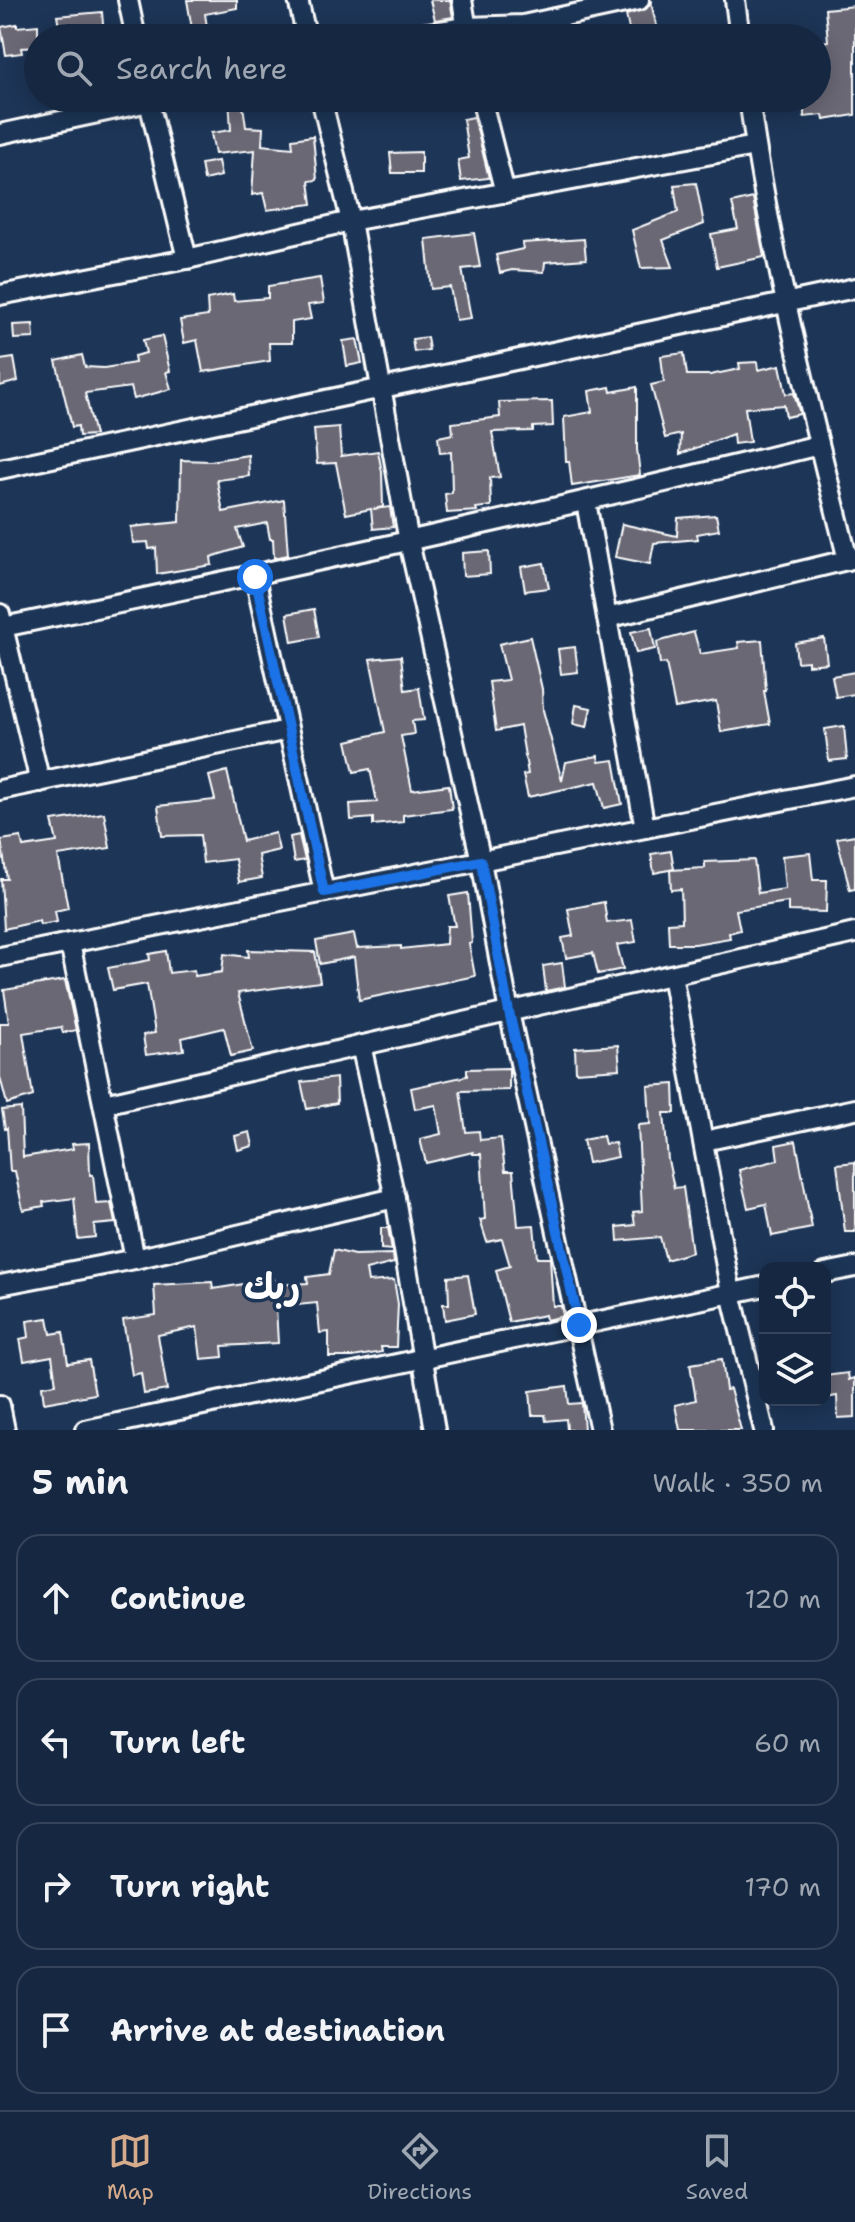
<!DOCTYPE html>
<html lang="en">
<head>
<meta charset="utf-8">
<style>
	body { margin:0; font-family:"Shantell Sans","Playpen Sans Arabic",sans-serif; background:#23344c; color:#f1f3f6 }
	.controls { position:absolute; right:24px; bottom:24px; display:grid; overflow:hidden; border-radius:16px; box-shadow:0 4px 20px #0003 }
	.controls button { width:72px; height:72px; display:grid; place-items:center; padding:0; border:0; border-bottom:2px solid #35445a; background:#162841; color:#f1f3f6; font:40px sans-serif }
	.stop { position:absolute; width:24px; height:24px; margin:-18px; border:6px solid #1a73e8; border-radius:50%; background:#fff }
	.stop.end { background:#1a73e8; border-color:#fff; box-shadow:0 2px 8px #0008 }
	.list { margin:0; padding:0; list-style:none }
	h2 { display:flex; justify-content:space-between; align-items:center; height:104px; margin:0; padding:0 32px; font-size:34px }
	h2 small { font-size:26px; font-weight:400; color:#9ea6b1 }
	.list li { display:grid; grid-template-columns:52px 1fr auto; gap:24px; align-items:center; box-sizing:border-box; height:128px; margin:0 16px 16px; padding:0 16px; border:2px solid #35445a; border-radius:24px }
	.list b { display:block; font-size:30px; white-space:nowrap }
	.list em { font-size:26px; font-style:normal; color:#9ea6b1 }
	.icon { flex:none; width:44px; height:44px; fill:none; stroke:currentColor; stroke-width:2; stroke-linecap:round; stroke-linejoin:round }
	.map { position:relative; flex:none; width:855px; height:1430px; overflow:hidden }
	.search { position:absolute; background:#162841; box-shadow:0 4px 20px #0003; left:24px; right:24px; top:24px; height:88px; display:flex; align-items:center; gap:20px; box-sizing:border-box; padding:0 28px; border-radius:44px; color:#9ea6b1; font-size:30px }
	.sheet { height:680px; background:#162841 }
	nav { display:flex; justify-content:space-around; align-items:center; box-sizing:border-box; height:112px; border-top:2px solid #35445a; background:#162841; font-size:22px; color:#9ea6b1 }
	nav a { display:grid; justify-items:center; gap:4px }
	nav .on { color:#d6ab8b }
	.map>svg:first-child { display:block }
</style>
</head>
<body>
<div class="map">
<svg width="855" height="1430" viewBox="0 0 855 1430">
	<rect width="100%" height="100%" fill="#1d3557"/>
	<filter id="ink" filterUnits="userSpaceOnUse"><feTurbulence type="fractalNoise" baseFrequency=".0125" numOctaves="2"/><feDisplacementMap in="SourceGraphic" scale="16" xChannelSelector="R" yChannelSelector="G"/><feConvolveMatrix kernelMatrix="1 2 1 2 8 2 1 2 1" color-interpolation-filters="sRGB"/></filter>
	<g filter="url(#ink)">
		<!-- building -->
		<g fill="#6a6874" stroke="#fff" stroke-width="2">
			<polygon points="187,0 237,0 237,8 205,14 207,27 192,29"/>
			<polygon points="430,0 450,0 453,17 435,20"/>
			<polygon points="651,2 657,29 630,34 626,15 646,9"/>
			<polygon points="855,6 855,115 824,120 823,115 804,117 804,100 817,100 817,71 823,70 818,43 828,41 825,9"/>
			<polygon points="102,12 104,36 80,38 80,30 60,32 57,16"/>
			<polygon points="17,24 17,27 38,25 38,47 21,48 22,53 6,55 1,27"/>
			<polygon points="229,98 242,98 246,127 263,128 262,145 293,148 292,139 313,136 317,180 309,181 312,204 267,210 263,193 252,195 255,150 215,154 211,133 231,130"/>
			<polygon points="474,117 489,178 461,181 458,160 469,158 463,119"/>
			<polygon points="421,152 421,173 392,173 390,153"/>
			<polygon points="218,161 221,176 204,180 201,164"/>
			<polygon points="696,183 704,224 663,240 673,267 641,268 632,230 678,212 674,185"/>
			<polygon points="753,198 764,257 717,267 711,234 738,229 732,203"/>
			<polygon points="474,233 480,267 462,269 471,318 456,320 450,287 431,289 426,239"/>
			<polygon points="584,239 586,259 545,262 544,272 512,270 500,273 496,255 523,249 522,243"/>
			<polygon points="320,278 324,303 308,305 311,319 292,322 292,343 269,343 270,361 203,372 197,340 184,343 180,320 208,316 207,299 233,294 234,301 268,298 268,286"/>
			<polygon points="33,324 34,338 14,339 13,325"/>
			<polygon points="162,336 170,371 166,372 171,389 134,399 131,387 85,393 95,435 79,436 78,426 72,427 56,361 82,355 85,367 104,368 135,363 134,356 146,353 143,340"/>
			<polygon points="427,337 429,350 414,352 412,339"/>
			<polygon points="357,339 362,363 347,366 343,341"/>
			<polygon points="684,353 687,375 710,375 740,369 739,363 757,362 758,370 780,365 786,394 794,393 800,414 786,417 784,405 745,408 750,442 734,444 733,434 680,454 681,434 665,438 651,385 664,382 661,356"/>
			<polygon points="14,358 18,381 0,386 0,360"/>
			<polygon points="610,387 611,392 637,387 637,449 640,475 572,486 569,461 566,461 564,417 592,412 589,391"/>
			<polygon points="552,401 553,426 533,427 533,431 492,432 500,477 490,478 491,506 476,508 477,511 447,513 445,494 452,493 451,452 440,453 438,437 453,434 452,423 500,417 499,402"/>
			<polygon points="339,427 341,456 378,451 382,472 383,507 373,509 390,507 393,527 373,529 371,509 346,514 336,463 317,464 314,429"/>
			<polygon points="248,455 249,476 217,480 223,512 284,500 288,555 274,558 273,539 270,539 267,523 237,529 243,547 211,557 212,565 157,574 156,548 149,549 148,542 133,543 131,527 180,522 181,460 210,461"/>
			<polygon points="716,515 719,530 697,534 698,539 654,543 650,564 615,557 622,524 677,536 678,518"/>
			<polygon points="489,551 490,574 463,576 462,553"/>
			<polygon points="544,563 549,588 525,591 521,567"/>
			<polygon points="314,609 319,637 292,642 287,614"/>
			<polygon points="651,628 655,649 636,653 631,632"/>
			<polygon points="694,632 700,654 739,648 738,642 762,640 766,691 764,691 770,724 721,732 716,701 675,708 666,663 660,664 657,642"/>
			<polygon points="530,637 542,689 543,710 562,781 566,762 598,756 599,762 614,760 622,804 604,808 597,782 528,797 523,775 528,774 520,726 496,731 489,682 508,680 499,644"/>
			<polygon points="824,638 827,663 808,665 808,661 797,662 795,643"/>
			<polygon points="575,647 578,672 561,674 558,649"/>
			<polygon points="401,656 405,690 419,688 424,720 412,721 414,734 401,736 412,790 449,785 452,809 403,815 403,822 373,825 373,818 351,820 350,804 377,802 370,769 354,772 347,741 385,732 370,659"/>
			<polygon points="855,672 855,694 836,697 832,676"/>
			<polygon points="576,705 591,708 587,727 573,724"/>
			<polygon points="844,726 847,759 829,761 825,729"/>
			<polygon points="227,771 243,841 275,833 279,850 258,855 262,878 239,882 235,859 203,863 200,835 162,836 158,806 215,800 209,776"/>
			<polygon points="104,813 110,848 58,856 68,908 55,911 57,922 40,925 39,921 4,929 1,879 7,879 1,840 21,837 23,847 57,842 52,821"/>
			<polygon points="299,835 305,860 294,862 290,837"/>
			<polygon points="855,835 855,889 850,890 837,838"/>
			<polygon points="671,851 674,869 654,873 651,854"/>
			<polygon points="810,853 813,880 827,880 826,912 788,911 788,902 736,910 740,930 729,933 730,938 695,944 669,944 668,923 682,922 681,889 671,890 670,870 705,868 705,862 754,860 758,893 785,889 782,856"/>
			<polygon points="468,893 472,943 469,944 475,976 359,1000 354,957 320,964 316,941 354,934 357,948 401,946 401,949 446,944 447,926 455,926 449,896"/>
			<polygon points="604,902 607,923 632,920 636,942 617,945 623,969 598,974 593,953 566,958 562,938 573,936 568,909"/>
			<polygon points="248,950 315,952 320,982 238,993 253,1051 231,1056 224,1028 182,1038 184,1050 146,1055 143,1035 155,1033 147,984 113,990 108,968 150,960 149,954 166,951 169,973 194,970 195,976 222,972 224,954 249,957"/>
			<polygon points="562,963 565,987 546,991 543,966"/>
			<polygon points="65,980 76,1030 63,1033 61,1027 23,1033 33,1096 7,1104 0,1077 0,1023 9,1023 4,990"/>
			<polygon points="618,1045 620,1069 576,1072 575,1048"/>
			<polygon points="509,1068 509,1090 460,1091 466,1132 479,1131 480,1140 501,1138 505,1171 513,1171 518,1226 534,1225 537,1258 550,1258 553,1306 561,1306 563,1316 546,1320 545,1315 509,1322 496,1270 510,1266 502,1239 487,1242 480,1220 485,1219 481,1154 473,1154 473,1152 426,1163 420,1139 441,1134 436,1105 415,1109 411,1088 467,1076 467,1069"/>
			<polygon points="336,1078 337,1103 307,1109 301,1082"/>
			<polygon points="674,1084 675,1113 664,1113 668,1160 674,1188 683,1187 692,1252 666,1260 660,1237 618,1241 617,1227 635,1225 633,1212 642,1211 638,1125 650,1124 648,1086"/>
			<polygon points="21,1108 23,1157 73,1149 72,1144 89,1143 90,1175 93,1175 96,1204 111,1203 115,1223 94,1225 95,1237 78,1239 74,1198 43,1202 44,1206 23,1210 15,1171 10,1171 7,1128 5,1129 2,1110"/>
			<polygon points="250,1132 253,1146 238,1150 235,1136"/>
			<polygon points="603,1136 605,1144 615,1143 618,1157 588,1163 583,1140"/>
			<polygon points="796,1141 812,1228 772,1236 766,1204 748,1208 739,1170 778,1160 776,1145"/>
			<polygon points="855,1162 855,1232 845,1232 837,1164"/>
			<polygon points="381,1228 388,1228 392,1250 381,1249"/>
			<polygon points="334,1250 354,1255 393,1254 394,1263 366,1270 368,1282 394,1280 398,1304 396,1347 381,1347 382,1352 353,1357 329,1357 329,1332 320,1333 317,1303 276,1307 278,1343 222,1346 223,1357 201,1359 197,1327 158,1335 167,1390 144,1394 141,1373 132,1375 123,1320 156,1315 154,1285 212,1282 213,1289 274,1279 275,1285 308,1283 307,1277 329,1274"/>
			<polygon points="468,1275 475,1314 445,1320 443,1304 449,1304 448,1277"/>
			<polygon points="48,1318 51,1334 63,1332 68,1363 89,1360 95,1394 44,1403 42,1386 56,1384 52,1356 24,1361 20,1339 29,1337 27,1321"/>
			<polygon points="722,1359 726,1390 730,1389 741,1430 680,1430 675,1405 696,1400 690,1364"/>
			<polygon points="848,1373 849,1380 855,1378 855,1417 838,1418 837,1396 825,1398 825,1376"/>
			<polygon points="567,1386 569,1404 582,1403 584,1430 567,1430 566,1419 546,1421 545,1415 532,1415 530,1391"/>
		</g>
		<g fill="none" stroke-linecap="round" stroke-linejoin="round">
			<defs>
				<g id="minor">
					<polyline points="128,0 136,38"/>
					<polyline points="298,0 307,38"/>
					<polyline points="462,0 468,35"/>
					<polyline points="735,0 740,38"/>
					<polyline points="395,38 466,27 523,25 639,0"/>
					<polyline points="148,98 187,259"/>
					<polyline points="321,98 351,221 409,542 481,861 509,1012 600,1430"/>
					<polyline points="481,98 505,193"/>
					<path d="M749,98C770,253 810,408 848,560"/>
					<polyline points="0,134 149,102"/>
					<polyline points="0,295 187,259 351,221 755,146"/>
					<polyline points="0,469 855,288"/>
					<polyline points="586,502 645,828"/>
					<polyline points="255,577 324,892"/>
					<polyline points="0,614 40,782"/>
					<polyline points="607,618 855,558"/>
					<path d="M3,627C276,572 548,511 819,445"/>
					<polyline points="0,790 288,730"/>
					<polyline points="70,943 135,1259"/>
					<polyline points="0,957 855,786"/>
					<polyline points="672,975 731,1293 764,1430"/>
					<polyline points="361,1045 395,1198 435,1430"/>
					<polyline points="104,1104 855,933"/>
					<polyline points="704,1141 855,1109"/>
					<polyline points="825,1273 855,1267"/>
					<polyline points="0,1285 135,1259 395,1198"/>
					<polyline points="0,1405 5,1430"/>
					<polyline points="85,1430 765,1286"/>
				</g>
			</defs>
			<!-- minor casing -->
			<use href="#minor" stroke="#fff" stroke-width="24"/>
			<!-- minor -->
			<use href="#minor" stroke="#1d3557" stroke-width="18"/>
		</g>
	</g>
	<g fill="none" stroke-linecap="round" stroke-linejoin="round" filter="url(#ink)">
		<!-- route -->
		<polyline stroke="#1a73e8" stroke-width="10" points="255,577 324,892 481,861 509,1012 579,1325"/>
	</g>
	<g text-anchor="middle" stroke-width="7" stroke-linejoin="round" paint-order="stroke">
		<!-- town labels -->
		<g font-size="36" font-weight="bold" fill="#fff" stroke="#1d3557">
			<text x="272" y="1299">ربك</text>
		</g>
	</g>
</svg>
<div class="controls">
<button><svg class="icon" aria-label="locate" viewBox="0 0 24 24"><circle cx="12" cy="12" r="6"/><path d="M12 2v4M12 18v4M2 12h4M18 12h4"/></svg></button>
<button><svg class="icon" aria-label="layers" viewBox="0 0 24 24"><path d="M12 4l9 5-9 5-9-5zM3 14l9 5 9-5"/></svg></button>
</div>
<div class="stop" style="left:255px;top:577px"></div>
<div class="stop end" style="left:579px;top:1325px"></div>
<div class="search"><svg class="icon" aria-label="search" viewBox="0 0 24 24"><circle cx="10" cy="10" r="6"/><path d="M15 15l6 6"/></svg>Search here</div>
</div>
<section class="sheet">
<h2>5 min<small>Walk · 350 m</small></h2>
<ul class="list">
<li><svg class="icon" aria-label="ahead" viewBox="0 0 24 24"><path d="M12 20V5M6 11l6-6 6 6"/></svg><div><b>Continue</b></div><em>120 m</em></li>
<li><svg class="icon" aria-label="left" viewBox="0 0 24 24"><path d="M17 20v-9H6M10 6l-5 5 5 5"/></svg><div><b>Turn left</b></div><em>60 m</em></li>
<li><svg class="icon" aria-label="right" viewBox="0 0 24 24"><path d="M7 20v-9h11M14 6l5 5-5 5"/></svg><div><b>Turn right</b></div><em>170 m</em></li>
<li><svg class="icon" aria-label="arrive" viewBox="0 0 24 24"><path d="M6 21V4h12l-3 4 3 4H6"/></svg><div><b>Arrive at destination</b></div></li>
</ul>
</section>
<nav>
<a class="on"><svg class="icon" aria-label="map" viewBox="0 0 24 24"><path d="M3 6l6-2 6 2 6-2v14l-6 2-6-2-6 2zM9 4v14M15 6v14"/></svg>Map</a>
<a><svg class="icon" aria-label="directions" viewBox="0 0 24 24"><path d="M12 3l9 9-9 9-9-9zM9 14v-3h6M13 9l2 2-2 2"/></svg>Directions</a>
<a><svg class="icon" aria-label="saved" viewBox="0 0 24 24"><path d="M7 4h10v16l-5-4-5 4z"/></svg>Saved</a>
</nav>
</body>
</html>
